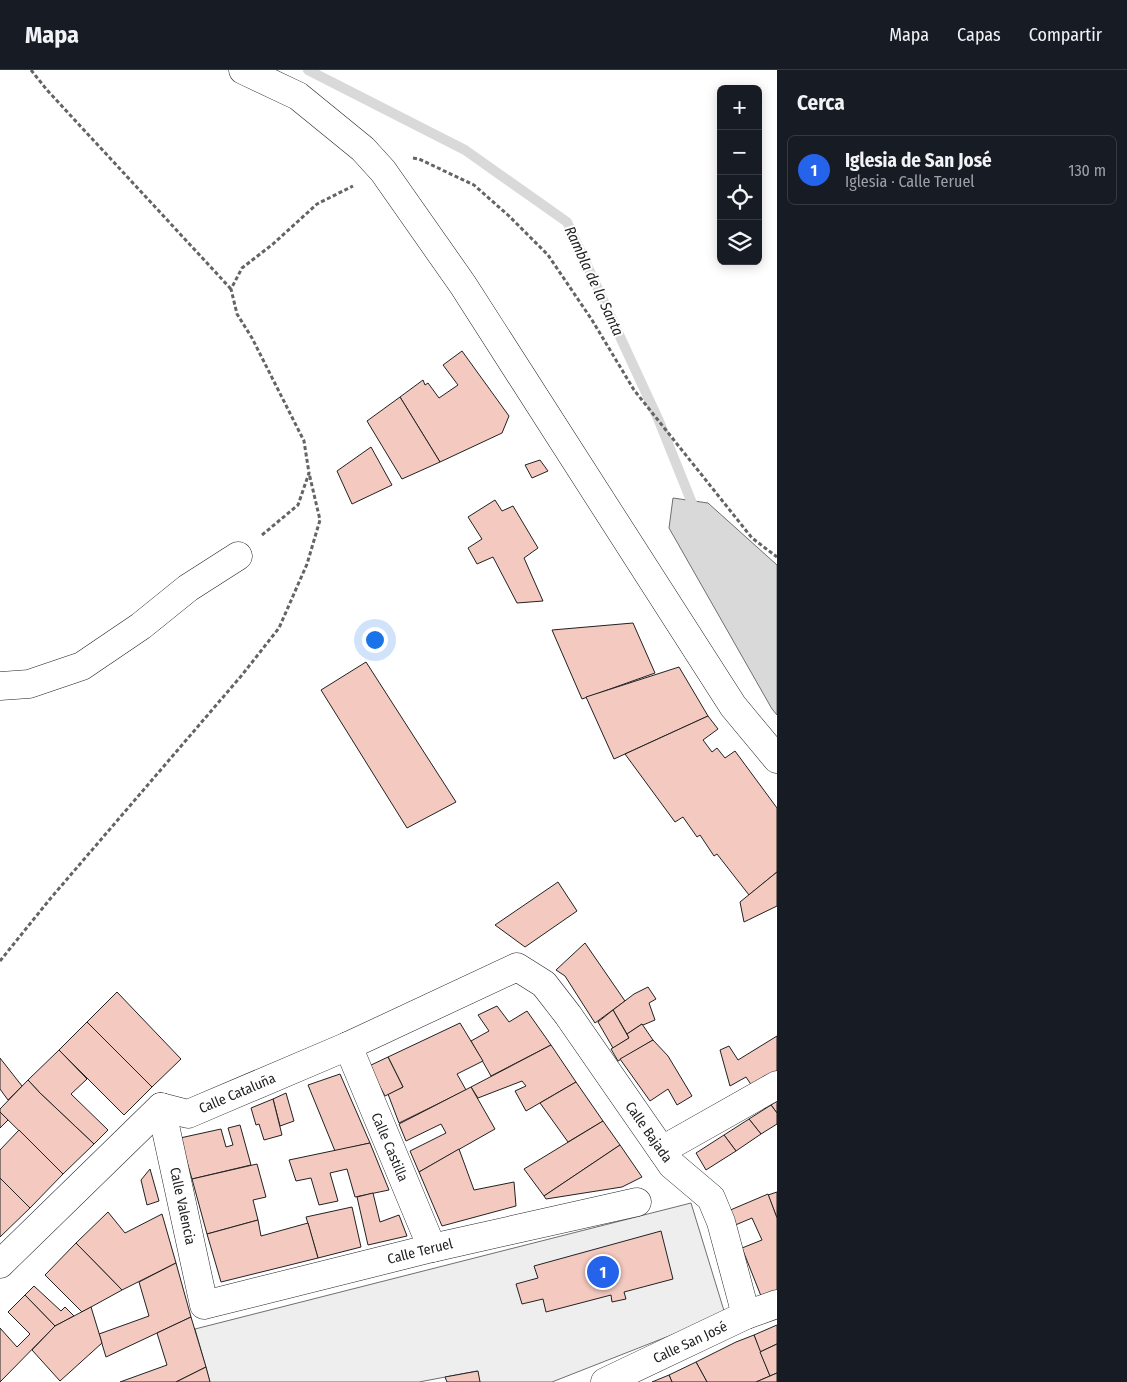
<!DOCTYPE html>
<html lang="es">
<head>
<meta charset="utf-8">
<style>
	body { margin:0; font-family:"Fira Sans Condensed",sans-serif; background:#20242c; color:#f1f3f6 }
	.controls { position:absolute; right:15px; top:15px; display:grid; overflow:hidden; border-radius:8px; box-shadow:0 2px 12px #0003 }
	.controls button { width:45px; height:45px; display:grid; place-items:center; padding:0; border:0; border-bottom:1px solid #363941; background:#171b24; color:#f1f3f6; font:25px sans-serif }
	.you { position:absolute; left:374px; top:569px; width:18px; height:18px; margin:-12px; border:4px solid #fff; border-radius:50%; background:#1a73e8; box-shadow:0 0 0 8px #1a73e833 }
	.badge { display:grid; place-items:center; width:32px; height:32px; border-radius:50%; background:#2563eb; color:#fff; font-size:16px; font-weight:700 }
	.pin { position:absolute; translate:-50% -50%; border:2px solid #fff; box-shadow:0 1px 5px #0006 }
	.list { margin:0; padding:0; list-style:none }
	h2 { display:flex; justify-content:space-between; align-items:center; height:65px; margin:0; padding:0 20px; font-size:21px }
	h2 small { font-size:16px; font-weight:400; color:#9ea1a6 }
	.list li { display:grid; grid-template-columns:32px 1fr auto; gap:15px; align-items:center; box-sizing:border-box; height:70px; margin:0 10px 10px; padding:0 10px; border:1px solid #363941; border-radius:8px }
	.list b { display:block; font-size:19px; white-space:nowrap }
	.list p { margin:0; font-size:16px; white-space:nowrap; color:#9ea1a6 }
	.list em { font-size:16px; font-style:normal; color:#9ea1a6 }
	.icon { flex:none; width:28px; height:28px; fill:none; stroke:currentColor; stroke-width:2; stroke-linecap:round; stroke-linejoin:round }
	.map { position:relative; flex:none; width:777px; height:1312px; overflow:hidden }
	header { display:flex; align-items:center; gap:30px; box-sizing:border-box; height:70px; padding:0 25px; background:#171b24; border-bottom:1px solid #363941 }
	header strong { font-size:24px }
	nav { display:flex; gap:28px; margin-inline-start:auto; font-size:18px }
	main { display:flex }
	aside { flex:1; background:#171b24 }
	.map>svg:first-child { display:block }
</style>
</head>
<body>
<header>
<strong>Mapa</strong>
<nav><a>Mapa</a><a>Capas</a><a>Compartir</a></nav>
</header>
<main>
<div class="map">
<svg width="777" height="1312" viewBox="0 0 777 1312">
	<rect width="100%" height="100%" fill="#fff"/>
	<!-- green -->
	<polygon fill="#eee" stroke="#6f6f6f" points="691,1133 725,1244 552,1312 480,1312 477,1301 419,1312 210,1312 195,1259"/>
	<!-- water -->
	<polygon fill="#d9d9d9" stroke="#6f6f6f" points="673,428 708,433 777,495 777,645 772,639 669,458"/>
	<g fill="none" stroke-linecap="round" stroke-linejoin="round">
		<!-- stream -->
		<polyline stroke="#d9d9d9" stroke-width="10" points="308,0 465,80 567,152 659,351 696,443"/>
	</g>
	<!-- building -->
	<g fill="#f3c9c0" stroke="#222">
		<polygon points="462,281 509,346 502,363 440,392 400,327 423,310 425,315 428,313 439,328 458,315 443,295"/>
		<polygon points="400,327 440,392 402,409 367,351"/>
		<polygon points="371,377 392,415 352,434 337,401"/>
		<polygon points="540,390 548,401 532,408 525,395"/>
		<polygon points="495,430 502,441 513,436 538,478 524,488 543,531 517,533 493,487 477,494 468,478 482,469 468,447"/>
		<polygon points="633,553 655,603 582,629 552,560"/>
		<polygon points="366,592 456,732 407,758 321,620"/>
		<polygon points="679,597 708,646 614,689 586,627"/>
		<polygon points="708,646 718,659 703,670 712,682 717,678 725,688 735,681 777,738 777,802 749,825 717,784 714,786 700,765 697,767 683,747 675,752 625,684"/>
		<polygon points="777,802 777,836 744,852 740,832"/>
		<polygon points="558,812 577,841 525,877 495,855"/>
		<polygon points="585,873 625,931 595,953 565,906 556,900"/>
		<polygon points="648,917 656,929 649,933 655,950 643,955 642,954 627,964 613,940 634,924"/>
		<polygon points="117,922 181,989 152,1017 87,952"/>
		<polygon points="497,936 509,952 527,941 551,975 491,1006 471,971 489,961 478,945"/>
		<polygon points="613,940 629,968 613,978 598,952"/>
		<polygon points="87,952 152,1017 124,1045 59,980"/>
		<polygon points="460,953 483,991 457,1004 466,1020 399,1053 388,1024 403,1017 388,987"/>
		<polygon points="642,954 653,970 618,991 611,979 629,968 627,964"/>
		<polygon points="777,966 777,1005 754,1019 746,1007 730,1016 720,980 729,976 738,990"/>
		<polygon points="653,970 668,986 692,1026 677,1035 668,1019 650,1031 620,989"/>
		<polygon points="551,975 576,1012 526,1041 515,1021 526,1016 522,1011 478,1028 471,1017"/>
		<polygon points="59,980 87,1009 71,1024 108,1060 94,1074 40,1023 28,1010"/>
		<polygon points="388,987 403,1017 385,1026 369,996"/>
		<polygon points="0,988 22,1016 8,1030 0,1019"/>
		<polygon points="340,1004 370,1073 335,1081 308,1015"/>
		<polygon points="28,1010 40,1023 94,1074 63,1104 0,1042 0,1039"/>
		<polygon points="576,1012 603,1051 568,1072 540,1033"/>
		<polygon points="471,1017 495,1059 419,1102 410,1081 446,1063 441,1054 406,1071 399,1054"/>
		<polygon points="286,1023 294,1051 280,1056 273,1029"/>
		<polygon points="273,1029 282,1065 264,1070 259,1054 256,1055 251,1038"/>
		<polygon points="777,1031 777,1043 771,1035"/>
		<polygon points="771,1035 777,1043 777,1054 761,1064 749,1049"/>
		<polygon points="0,1042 8,1050 0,1058"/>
		<polygon points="749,1049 761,1064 736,1081 724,1065"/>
		<polygon points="603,1051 620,1075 544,1126 524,1099"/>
		<polygon points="240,1055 251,1095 192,1109 180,1068 221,1059 226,1077 233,1075 228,1058"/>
		<polygon points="19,1060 63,1104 30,1138 0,1108 0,1080"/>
		<polygon points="724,1065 736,1081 706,1100 696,1083"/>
		<polygon points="370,1073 389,1120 355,1127 347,1099 330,1103 338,1131 319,1135 311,1108 296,1111 289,1090"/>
		<polygon points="620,1075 642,1107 622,1117 546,1129 544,1126"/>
		<polygon points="459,1079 474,1120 514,1112 516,1136 442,1156 419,1102"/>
		<polygon points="257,1094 266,1127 253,1130 258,1150 207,1164 192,1109"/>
		<polygon points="150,1099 159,1131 147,1135 141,1110"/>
		<polygon points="0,1108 30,1138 0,1167"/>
		<polygon points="777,1122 777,1148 768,1125"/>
		<polygon points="373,1123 380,1152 399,1145 407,1166 368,1175 357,1127"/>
		<polygon points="768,1124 777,1148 777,1225 763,1231 742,1178 762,1170 752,1148 733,1156 728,1141"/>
		<polygon points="352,1137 361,1177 318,1188 306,1147"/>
		<polygon points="108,1142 125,1163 162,1144 176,1193 122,1220 76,1173"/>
		<polygon points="258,1150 261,1166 308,1153 318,1188 221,1212 207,1164"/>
		<polygon points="661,1161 673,1209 624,1222 626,1229 612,1232 611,1225 546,1242 543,1229 522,1234 516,1214 538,1208 534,1196"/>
		<polygon points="76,1173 122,1220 82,1242 45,1205"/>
		<polygon points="176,1193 191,1247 106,1287 99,1264 149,1246 139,1212"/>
		<polygon points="34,1216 61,1241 65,1237 74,1246 55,1256 25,1225"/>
		<polygon points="25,1225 55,1256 0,1312 0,1258 17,1277 30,1264 8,1242"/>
		<polygon points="91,1237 102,1273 60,1311 32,1280 55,1256"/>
		<polygon points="191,1247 206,1297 176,1312 120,1312 167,1295 157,1263"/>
		<polygon points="777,1255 777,1274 760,1282 754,1265"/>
		<polygon points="754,1265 770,1306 756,1312 707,1312 696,1292 736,1272"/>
		<polygon points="777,1274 777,1303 770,1306 760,1282"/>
		<polygon points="696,1292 707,1312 672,1312 669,1305"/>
		<polygon points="206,1297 210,1312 176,1312"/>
		<polygon points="478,1301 480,1312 447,1312 445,1307"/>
		<polygon points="777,1303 777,1312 756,1312"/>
		<polygon points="669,1305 672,1312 652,1312"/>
	</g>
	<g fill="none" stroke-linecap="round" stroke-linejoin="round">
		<defs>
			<g id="minor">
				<polyline points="243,0 298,26 363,79 383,101 463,215 733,636 777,689"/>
				<polyline points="0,616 29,614 82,596 141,556 188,518 238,486"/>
				<polyline points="348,976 432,1178"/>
				<polyline points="161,1037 204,1235 432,1178 637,1132"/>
				<polyline points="662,1080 777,1015"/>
				<polyline points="0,1194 161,1037 188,1044 348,976 517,897 544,914 568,945 672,1095 711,1128 721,1152 746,1245"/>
				<polyline points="605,1312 746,1245 777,1234"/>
			</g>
		</defs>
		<!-- minor casing -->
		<use href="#minor" stroke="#222" stroke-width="29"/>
		<!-- path -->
		<g stroke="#646464" stroke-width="3" stroke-dasharray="4 2.5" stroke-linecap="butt">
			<polyline points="31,0 47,20 231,219"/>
			<polyline points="413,88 419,89 474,115 509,146 548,185 592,250 634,320 752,468 777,487"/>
			<polyline points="262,465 298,435 309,403 304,371 252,268 237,244 231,219 242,198 273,174 317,134 353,116"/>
			<polyline points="0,891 50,829 242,605 279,558 307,494 320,450 309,403"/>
		</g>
		<!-- minor -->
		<use href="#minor" stroke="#fff" stroke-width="28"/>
	</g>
	<g text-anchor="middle" stroke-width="4" stroke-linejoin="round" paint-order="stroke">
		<!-- street labels -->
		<g font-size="14" fill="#222" stroke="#fff">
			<text transform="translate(237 1023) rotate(-23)" y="5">Calle Cataluña</text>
			<text transform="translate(649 1062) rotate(55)" y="5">Calle Bajada</text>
			<text transform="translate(390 1077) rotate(67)" y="5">Calle Castilla</text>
			<text transform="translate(183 1136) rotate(78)" y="5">Calle Valencia</text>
			<text transform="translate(420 1181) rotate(-14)" y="5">Calle Teruel</text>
			<text transform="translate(690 1272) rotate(-25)" y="5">Calle San José</text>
		</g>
		<!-- water labels -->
		<g font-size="15" font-style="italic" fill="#222" stroke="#fff">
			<text transform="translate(594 211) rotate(65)" y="5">Rambla de la Santa</text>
		</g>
	</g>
</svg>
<div class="controls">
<button>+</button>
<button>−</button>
<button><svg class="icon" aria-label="locate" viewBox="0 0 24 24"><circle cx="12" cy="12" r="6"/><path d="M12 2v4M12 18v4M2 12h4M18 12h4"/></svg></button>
<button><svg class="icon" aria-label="layers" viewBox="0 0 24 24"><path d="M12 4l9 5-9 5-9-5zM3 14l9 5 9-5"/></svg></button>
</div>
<div class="you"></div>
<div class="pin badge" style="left:603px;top:1202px">1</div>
</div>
<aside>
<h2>Cerca<small></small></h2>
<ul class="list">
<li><span class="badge">1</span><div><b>Iglesia de San José</b><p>Iglesia · Calle Teruel</p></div><em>130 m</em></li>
</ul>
</aside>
</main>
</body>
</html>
